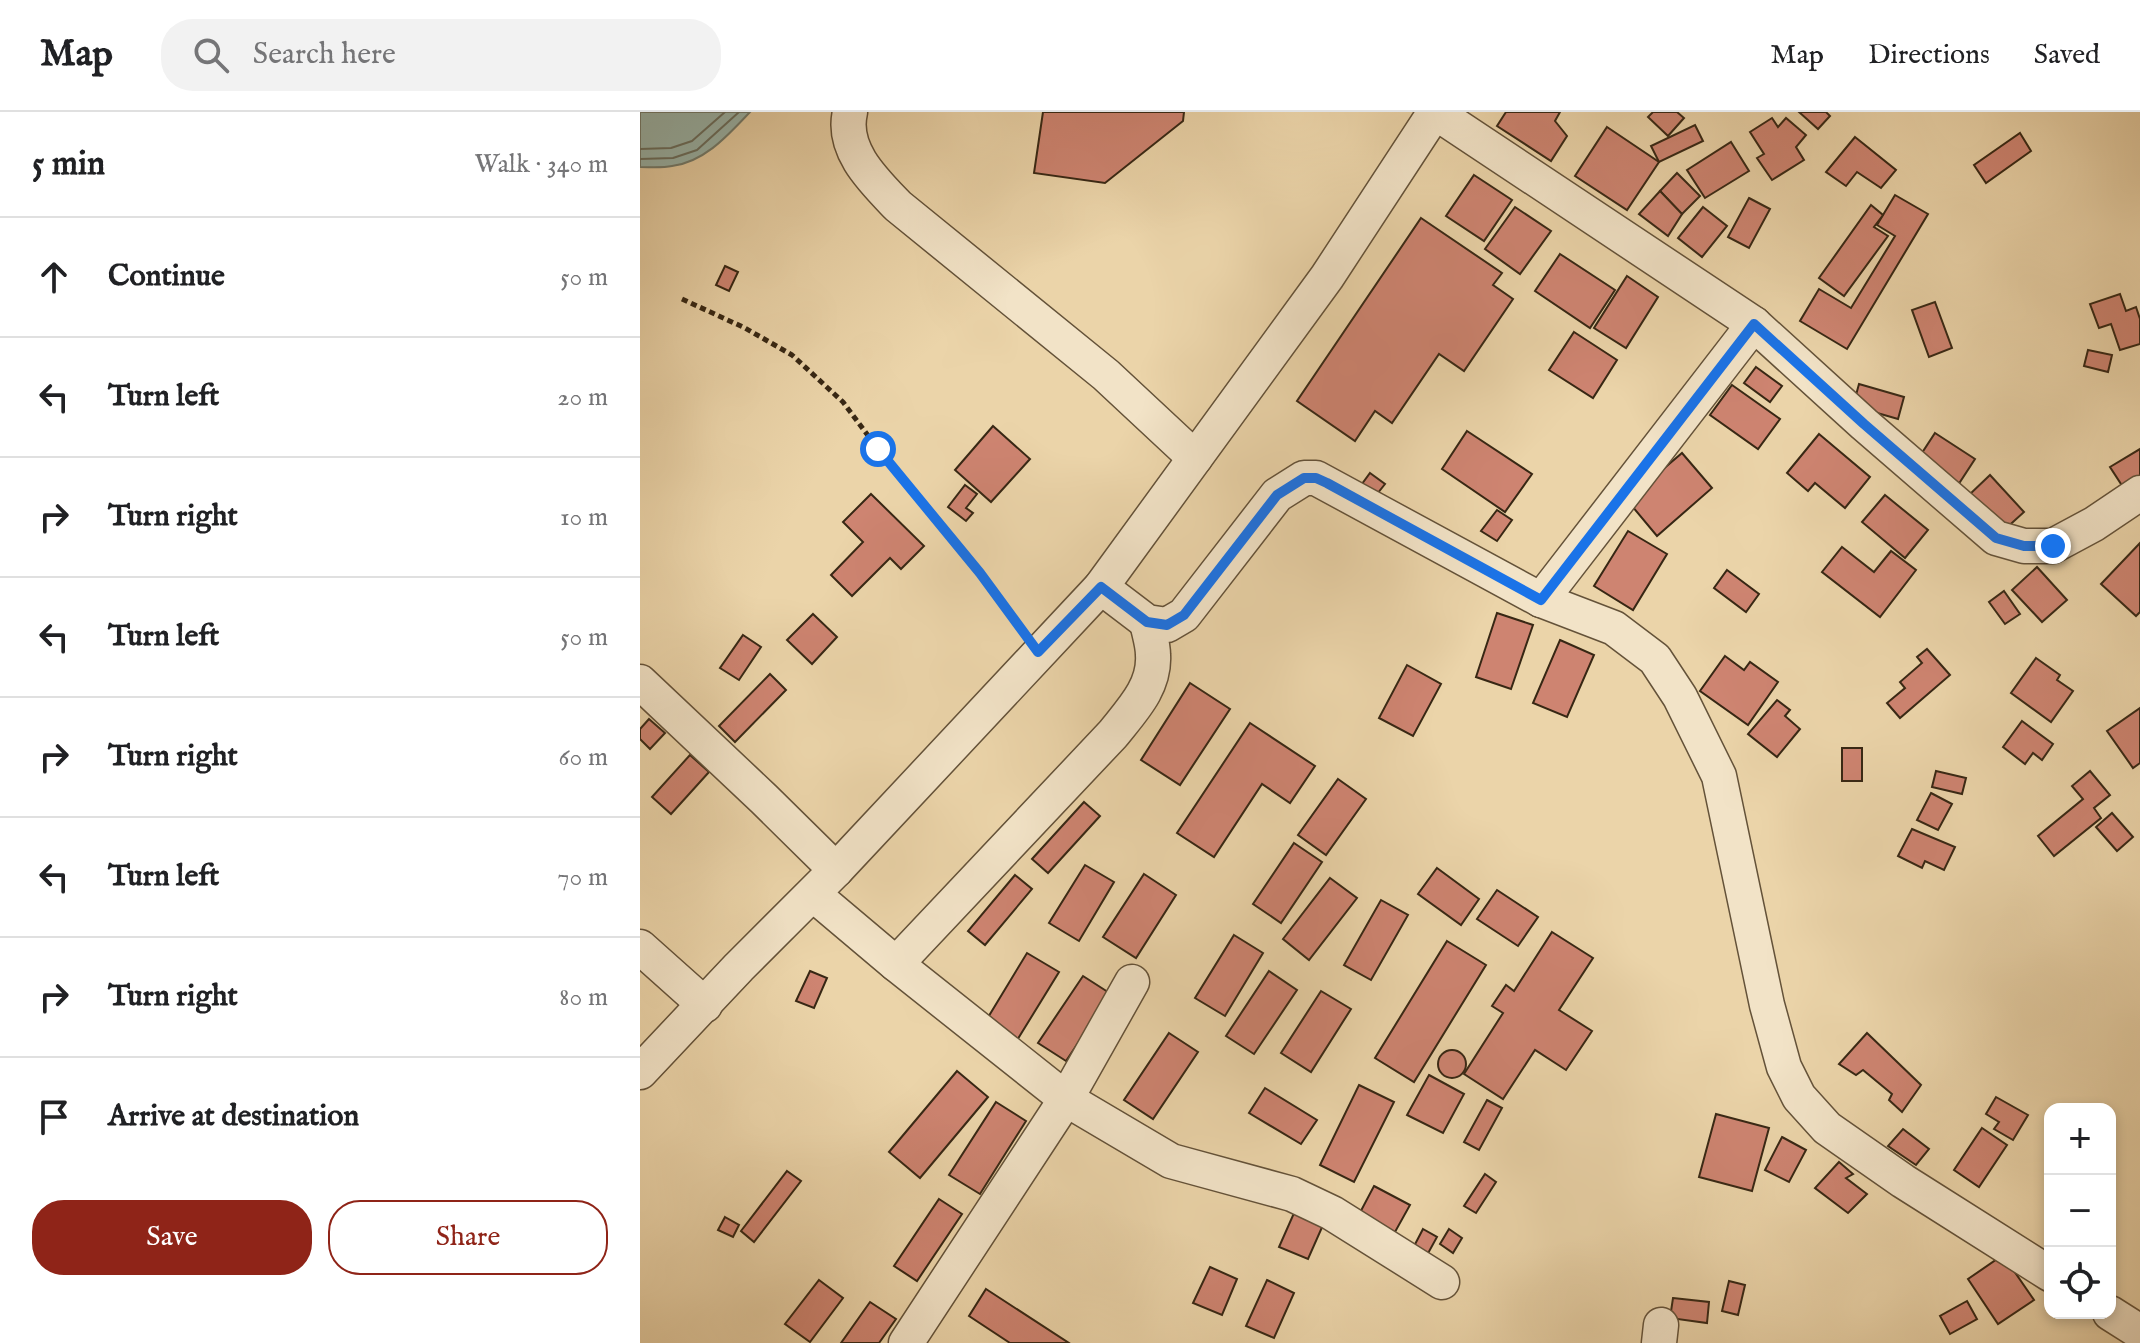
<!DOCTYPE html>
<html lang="en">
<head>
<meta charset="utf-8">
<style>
	body { margin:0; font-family:"IM FELL English",serif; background:#f2f2f2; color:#202124 }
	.controls { position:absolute; right:24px; bottom:24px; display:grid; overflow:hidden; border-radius:16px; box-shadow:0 4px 12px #0003 }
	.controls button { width:72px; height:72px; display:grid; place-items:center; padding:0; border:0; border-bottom:2px solid #e0e0e0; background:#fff; color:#202124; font:40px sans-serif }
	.stop { position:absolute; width:24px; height:24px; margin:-18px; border:6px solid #1a73e8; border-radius:50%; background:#fff }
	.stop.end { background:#1a73e8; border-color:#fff; box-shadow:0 2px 8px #0008 }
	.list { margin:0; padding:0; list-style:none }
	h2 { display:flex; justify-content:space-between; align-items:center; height:104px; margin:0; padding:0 32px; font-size:34px }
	h2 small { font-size:26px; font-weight:400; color:#757577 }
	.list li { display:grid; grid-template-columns:52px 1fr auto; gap:24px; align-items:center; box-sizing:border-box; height:120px; padding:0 32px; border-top:2px solid #e0e0e0 }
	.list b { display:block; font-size:30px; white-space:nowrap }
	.list em { font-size:26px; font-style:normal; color:#757577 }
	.actions { display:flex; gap:16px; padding:24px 32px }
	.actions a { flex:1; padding:18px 0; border:2px solid #8f2418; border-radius:32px; text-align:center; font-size:28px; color:#8f2418 }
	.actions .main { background:#8f2418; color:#fff }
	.icon { flex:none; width:44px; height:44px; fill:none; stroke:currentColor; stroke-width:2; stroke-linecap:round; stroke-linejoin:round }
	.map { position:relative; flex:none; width:1500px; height:1231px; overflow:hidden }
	header { display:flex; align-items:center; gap:48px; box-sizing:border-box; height:112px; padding:0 40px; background:#fff; border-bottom:2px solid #e0e0e0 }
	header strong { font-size:38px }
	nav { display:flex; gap:44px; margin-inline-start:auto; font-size:28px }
	.search { width:560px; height:72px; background:#f2f2f2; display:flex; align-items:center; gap:20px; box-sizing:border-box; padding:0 28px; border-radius:32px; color:#757577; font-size:30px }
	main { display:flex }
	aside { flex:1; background:#fff }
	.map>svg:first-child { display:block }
</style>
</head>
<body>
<header>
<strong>Map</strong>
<div class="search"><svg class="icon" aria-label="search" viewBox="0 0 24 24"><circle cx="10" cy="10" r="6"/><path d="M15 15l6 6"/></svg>Search here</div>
<nav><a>Map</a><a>Directions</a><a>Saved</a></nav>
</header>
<main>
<aside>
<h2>5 min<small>Walk · 340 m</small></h2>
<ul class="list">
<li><svg class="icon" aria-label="ahead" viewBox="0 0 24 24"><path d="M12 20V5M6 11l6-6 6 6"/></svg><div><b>Continue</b></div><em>50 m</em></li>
<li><svg class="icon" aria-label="left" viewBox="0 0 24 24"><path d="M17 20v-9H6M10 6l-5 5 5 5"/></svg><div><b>Turn left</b></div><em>20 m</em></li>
<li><svg class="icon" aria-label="right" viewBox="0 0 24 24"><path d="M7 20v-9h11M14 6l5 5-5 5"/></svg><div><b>Turn right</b></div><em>10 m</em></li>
<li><svg class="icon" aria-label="left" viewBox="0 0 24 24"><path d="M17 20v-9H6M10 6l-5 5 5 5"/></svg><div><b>Turn left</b></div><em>50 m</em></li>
<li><svg class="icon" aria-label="right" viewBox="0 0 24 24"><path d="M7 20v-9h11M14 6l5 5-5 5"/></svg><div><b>Turn right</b></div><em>60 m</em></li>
<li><svg class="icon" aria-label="left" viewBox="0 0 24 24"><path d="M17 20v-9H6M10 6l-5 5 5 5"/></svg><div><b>Turn left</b></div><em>70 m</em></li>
<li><svg class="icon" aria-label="right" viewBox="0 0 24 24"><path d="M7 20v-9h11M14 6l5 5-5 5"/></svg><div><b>Turn right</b></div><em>80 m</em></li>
<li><svg class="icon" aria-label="arrive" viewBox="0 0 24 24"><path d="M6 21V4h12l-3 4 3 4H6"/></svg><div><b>Arrive at destination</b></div></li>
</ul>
<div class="actions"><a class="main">Save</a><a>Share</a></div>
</aside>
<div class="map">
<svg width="1500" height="1231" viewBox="0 0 1500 1231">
	<rect width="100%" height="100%" fill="#ebd4a9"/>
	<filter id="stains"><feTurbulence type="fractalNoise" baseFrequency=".0025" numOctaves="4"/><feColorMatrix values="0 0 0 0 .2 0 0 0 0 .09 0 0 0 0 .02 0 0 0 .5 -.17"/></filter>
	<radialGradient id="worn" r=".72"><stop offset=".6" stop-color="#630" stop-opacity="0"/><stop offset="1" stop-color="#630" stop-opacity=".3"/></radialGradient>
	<!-- water -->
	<path fill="#99b7ae" stroke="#727d70" stroke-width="2" d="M0,0H110C89,22 65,50 32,54C22,56 11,55 0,55Z"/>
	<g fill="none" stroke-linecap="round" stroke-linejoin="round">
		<!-- shore -->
		<g stroke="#686f61" stroke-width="2">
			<polyline points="0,37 31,36 52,29 85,0"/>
			<polyline points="0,47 33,46 57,38 99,0"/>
		</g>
	</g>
	<!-- building -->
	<g fill="#ce8471" stroke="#372714" stroke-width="2">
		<polygon points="403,0 544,0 543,9 465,71 394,61"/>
		<polygon points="866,0 920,0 915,9 927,24 911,49 857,14"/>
		<polygon points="1013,0 1037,0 1044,6 1028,24 1008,5"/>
		<polygon points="1159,0 1186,0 1190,4 1178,17"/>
		<polygon points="1132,6 1138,15 1146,6 1166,23 1156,35 1164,48 1132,68 1117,46 1124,42 1110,20"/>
		<polygon points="1055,13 1063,29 1019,50 1011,34"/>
		<polygon points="967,15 1019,50 987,98 935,64"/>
		<polygon points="1380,21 1391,39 1346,71 1334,53"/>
		<polygon points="1215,25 1256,58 1241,76 1217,60 1206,74 1186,60"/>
		<polygon points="1091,30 1109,59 1065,86 1047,58"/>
		<polygon points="1037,61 1060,84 1042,102 1020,79"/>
		<polygon points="834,63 872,88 844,129 806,104"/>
		<polygon points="1020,79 1042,102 1028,124 999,102"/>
		<polygon points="1255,83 1288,102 1207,237 1160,209 1179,177 1211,196 1255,124 1237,113"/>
		<polygon points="1109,86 1130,97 1109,136 1088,125"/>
		<polygon points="1231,93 1243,103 1234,115 1248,124 1204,184 1179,166"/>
		<polygon points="875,95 911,119 880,162 845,137"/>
		<polygon points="1063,95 1087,114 1062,145 1038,126"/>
		<polygon points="781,106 862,161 853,173 873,187 824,259 799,242 752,311 735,299 715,329 657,289"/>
		<polygon points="920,142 975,178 950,216 895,179"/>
		<polygon points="85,154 98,160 89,179 76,173"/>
		<polygon points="987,164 1018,185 986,236 954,216"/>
		<polygon points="1480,182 1486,199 1496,195 1500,207 1500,232 1480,238 1471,212 1459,216 1450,192"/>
		<polygon points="1295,190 1312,236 1289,245 1272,198"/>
		<polygon points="934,220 977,248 953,286 909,258"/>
		<polygon points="1448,238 1472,243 1468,260 1444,254"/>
		<polygon points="1116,255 1142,274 1130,290 1104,271"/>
		<polygon points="1219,272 1264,285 1258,307 1213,294"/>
		<polygon points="1092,273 1140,307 1118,337 1070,303"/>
		<polygon points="353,314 390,347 351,390 315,358"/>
		<polygon points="827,319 892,362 865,400 802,357"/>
		<polygon points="1295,321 1335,347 1318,373 1278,347"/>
		<polygon points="1179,322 1230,365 1205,396 1175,371 1168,379 1147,361"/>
		<polygon points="1500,337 1500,364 1483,375 1470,355"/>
		<polygon points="1042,341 1072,376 1017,424 987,388"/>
		<polygon points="730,361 745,372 733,387 719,376"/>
		<polygon points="1350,363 1384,400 1363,419 1329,383"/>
		<polygon points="325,373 337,382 326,396 333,401 326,409 308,395"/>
		<polygon points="231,382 284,434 261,457 250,446 212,484 191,463 223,430 203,410"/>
		<polygon points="1245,383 1288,418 1265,446 1222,410"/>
		<polygon points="857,398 872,408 857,429 841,419"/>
		<polygon points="988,419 1027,442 993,498 954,474"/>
		<polygon points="1500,431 1500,500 1496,504 1461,472"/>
		<polygon points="1202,435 1234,460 1251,439 1276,458 1240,505 1182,460"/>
		<polygon points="1397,455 1427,488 1402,510 1372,478"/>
		<polygon points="1087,458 1119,482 1106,500 1074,476"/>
		<polygon points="1364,479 1380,502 1365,512 1349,490"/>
		<polygon points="857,501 893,513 871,577 836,565"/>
		<polygon points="173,502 197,525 172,552 147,528"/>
		<polygon points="103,523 121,535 99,568 80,556"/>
		<polygon points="920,528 954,543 927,605 893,591"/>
		<polygon points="1287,537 1310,563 1260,606 1247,591 1265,576 1260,570 1282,551 1277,545"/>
		<polygon points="1085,544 1104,558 1110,550 1138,570 1108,613 1060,579"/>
		<polygon points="1396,546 1420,563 1417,568 1433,579 1411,610 1371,581"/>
		<polygon points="767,553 801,572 773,624 739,606"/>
		<polygon points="130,562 146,578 95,630 79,614"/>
		<polygon points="550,571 590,597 540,673 501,648"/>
		<polygon points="1137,588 1150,598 1145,604 1160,617 1137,645 1108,622"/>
		<polygon points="1500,596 1500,651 1493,656 1467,619"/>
		<polygon points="9,607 25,621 10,637 0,627 0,617"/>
		<polygon points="1382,609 1413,632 1402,648 1393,641 1385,652 1363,635"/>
		<polygon points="610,611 675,654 650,691 622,672 574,745 537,721"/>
		<rect x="1202" y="636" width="20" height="33"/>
		<polygon points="50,643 69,660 31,702 12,685"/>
		<polygon points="1296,659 1326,666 1322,682 1292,675"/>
		<polygon points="1450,659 1470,683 1454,696 1461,706 1414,744 1398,724 1443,687 1432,674"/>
		<polygon points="698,667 726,687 686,743 658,723"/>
		<polygon points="1291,681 1312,692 1298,718 1277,708"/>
		<polygon points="444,690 460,704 408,761 392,747"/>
		<polygon points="1472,701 1493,725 1477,739 1456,715"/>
		<polygon points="1272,717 1315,735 1304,758 1285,749 1282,756 1258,744"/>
		<polygon points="654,731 682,750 641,811 613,792"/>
		<polygon points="445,753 474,770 439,829 409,811"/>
		<polygon points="797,756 839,787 821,813 778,782"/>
		<polygon points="504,762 536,783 496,846 463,825"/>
		<polygon points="375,763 392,777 345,833 328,819"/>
		<polygon points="690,766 717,786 669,848 643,827"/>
		<polygon points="857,778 898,805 878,834 837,807"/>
		<polygon points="741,788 768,803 731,868 704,853"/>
		<polygon points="912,820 953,846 919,898 952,919 926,958 895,938 863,987 824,962 863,901 852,894 866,873 874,879"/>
		<polygon points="594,823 623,841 585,904 555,886"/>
		<polygon points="807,829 846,853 774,970 735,946"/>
		<polygon points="387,841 419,860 376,930 344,912"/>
		<polygon points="170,859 187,866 174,896 156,889"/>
		<polygon points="629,859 657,878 614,942 586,924"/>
		<polygon points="443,864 471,882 426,949 398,931"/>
		<polygon points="681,879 711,897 671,960 641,941"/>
		<polygon points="529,921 558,940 513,1007 484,988"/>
		<polygon points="1227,921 1281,973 1262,1000 1249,988 1252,982 1223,958 1216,963 1199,952"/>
		<circle cx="812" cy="952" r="14"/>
		<polygon points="317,959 348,985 280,1066 249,1040"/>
		<polygon points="789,963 824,982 803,1021 767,1003"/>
		<polygon points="719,973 754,990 714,1070 680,1053"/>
		<polygon points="625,976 677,1008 661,1032 609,1001"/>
		<polygon points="1356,985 1388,1003 1373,1028 1354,1017 1359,1010 1346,1002"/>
		<polygon points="847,988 862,996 839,1038 824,1030"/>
		<polygon points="356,990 386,1009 340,1082 309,1063"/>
		<polygon points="1076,1002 1129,1016 1112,1079 1059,1065"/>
		<polygon points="1342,1016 1367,1033 1339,1075 1314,1058"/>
		<polygon points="1263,1017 1289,1037 1276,1053 1248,1034"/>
		<polygon points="1142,1025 1166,1038 1149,1070 1125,1058"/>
		<polygon points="1199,1050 1213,1062 1206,1066 1227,1082 1208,1101 1175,1076"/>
		<polygon points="147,1059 161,1069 114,1130 101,1119"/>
		<polygon points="845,1062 856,1070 836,1101 824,1094"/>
		<polygon points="734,1074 770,1093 750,1129 715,1110"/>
		<polygon points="299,1087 322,1102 277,1169 254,1154"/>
		<polygon points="658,1092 687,1104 668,1147 639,1135"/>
		<polygon points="85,1105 99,1113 93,1125 78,1118"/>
		<polygon points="783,1117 797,1125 786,1145 772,1138"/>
		<polygon points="809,1117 822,1126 813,1141 800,1132"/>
		<polygon points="1363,1143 1394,1188 1358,1212 1328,1167"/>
		<polygon points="570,1155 597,1167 582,1203 553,1191"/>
		<polygon points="179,1168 203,1186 170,1230 145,1212"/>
		<polygon points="627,1168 654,1181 634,1226 606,1214"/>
		<polygon points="1089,1169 1105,1173 1098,1203 1082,1199"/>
		<polygon points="346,1177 429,1231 370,1231 329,1204"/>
		<polygon points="1033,1186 1069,1190 1067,1211 1030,1206"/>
		<polygon points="1327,1189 1337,1207 1310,1222 1300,1204"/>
		<polygon points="230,1190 256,1207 239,1231 201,1231"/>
	</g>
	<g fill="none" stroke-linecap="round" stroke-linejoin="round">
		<defs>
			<g id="minor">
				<path d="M210,0C201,38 234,69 258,94L466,263L555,346"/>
				<polyline points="795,0 1114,212 1224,312 1356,426 1384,434 1413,434 1454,412 1500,381"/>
				<polyline points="461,475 507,510 527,513 544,503 637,383 664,366 676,366 901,488 974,516 1015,547 1040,585 1079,664 1127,893 1144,955 1159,985 1187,1016 1263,1069 1410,1162"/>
				<polyline points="901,488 1114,212"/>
				<polyline points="0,570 124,687 196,758"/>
				<polyline points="173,782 256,852 426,987 531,1049 652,1082 692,1101 802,1170"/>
				<polyline points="0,835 65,893"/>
				<path d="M256,852L473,622C492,598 515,575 513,543C513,532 509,521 507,510"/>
				<polyline points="0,960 99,855 196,758 461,475 687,165 795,0"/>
				<polyline points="1470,1201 1500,1220"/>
				<polyline points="266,1231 426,987 492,870"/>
				<polyline points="1019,1231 1021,1213"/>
			</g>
		</defs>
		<!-- minor casing -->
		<use href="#minor" stroke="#645239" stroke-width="37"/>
		<!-- path -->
		<polyline stroke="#372714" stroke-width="5" stroke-dasharray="6 4" stroke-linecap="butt" points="42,187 105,216 152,243 203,290 238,337 340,461 381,517"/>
		<!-- minor -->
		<use href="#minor" stroke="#f2e3c7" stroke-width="34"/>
	</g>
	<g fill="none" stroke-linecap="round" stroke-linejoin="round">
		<!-- route -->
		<polyline stroke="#1a73e8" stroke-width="10" points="238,337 340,461 398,540 461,475 507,510 527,513 544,503 637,383 664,366 676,366 687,371 901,488 1114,212 1224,312 1356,426 1384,434 1413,434"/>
	</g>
	<rect width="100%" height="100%" filter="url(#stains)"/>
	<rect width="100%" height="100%" fill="url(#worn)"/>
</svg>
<div class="controls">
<button>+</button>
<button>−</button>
<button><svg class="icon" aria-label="locate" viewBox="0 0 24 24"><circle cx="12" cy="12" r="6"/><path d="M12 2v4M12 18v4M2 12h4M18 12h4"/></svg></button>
</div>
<div class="stop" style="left:238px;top:337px"></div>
<div class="stop end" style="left:1413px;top:434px"></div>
</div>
</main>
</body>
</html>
